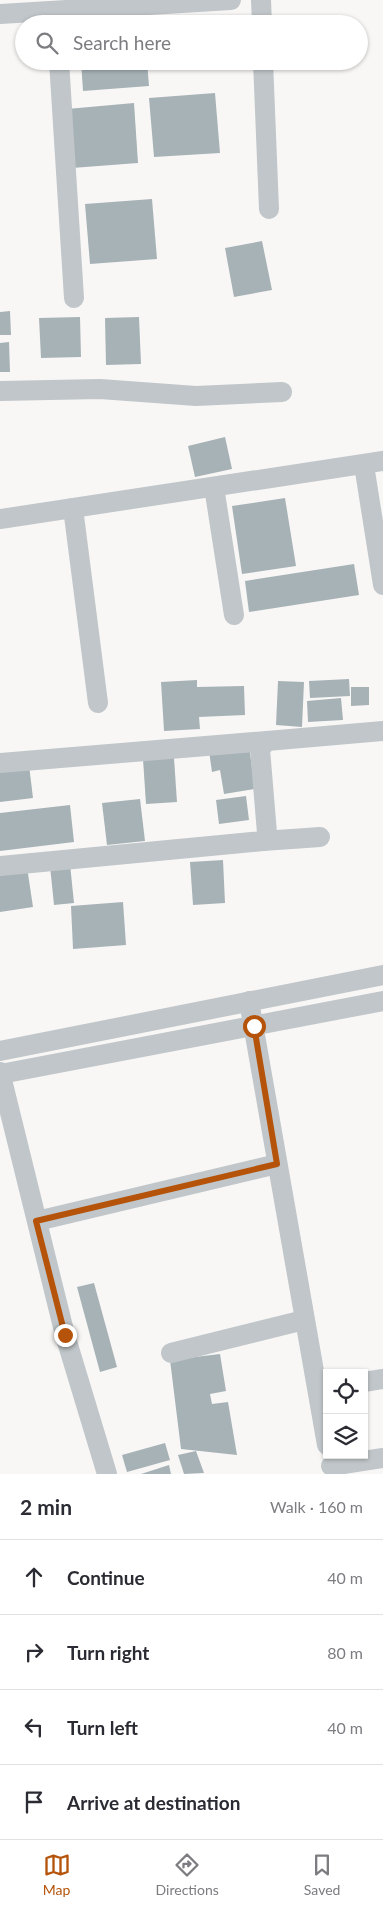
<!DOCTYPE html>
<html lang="en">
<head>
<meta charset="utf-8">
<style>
	body { margin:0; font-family:Lato,sans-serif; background:#f2f2f3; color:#2b2b33 }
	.controls { position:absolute; right:15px; bottom:15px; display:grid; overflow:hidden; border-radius:0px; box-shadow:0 1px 4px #0004 }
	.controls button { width:45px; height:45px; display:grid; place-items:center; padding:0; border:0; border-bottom:1px solid #e1e1e2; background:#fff; color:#2b2b33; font:25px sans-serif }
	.stop { position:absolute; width:15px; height:15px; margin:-11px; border:4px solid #b45309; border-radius:50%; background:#fff }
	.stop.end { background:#b45309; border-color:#fff; box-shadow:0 1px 5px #0008 }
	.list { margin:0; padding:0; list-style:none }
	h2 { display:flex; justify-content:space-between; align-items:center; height:65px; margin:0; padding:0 20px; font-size:21px }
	h2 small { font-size:16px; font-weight:400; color:#7c7c81 }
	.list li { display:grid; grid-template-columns:32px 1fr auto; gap:15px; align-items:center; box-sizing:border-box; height:75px; padding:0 20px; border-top:1px solid #e1e1e2 }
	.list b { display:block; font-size:19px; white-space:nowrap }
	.list em { font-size:16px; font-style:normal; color:#7c7c81 }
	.icon { flex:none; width:28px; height:28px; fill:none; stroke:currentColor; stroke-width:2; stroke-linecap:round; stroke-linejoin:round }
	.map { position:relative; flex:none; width:383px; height:1474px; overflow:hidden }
	.search { position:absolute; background:#fff; box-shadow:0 1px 4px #0004; left:15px; right:15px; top:15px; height:55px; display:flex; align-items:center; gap:12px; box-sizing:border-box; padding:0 18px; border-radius:28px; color:#7c7c81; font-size:19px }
	.sheet { height:365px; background:#fff }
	nav { display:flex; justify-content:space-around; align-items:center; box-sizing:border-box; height:70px; border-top:1px solid #e1e1e2; background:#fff; font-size:14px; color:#7c7c81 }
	nav a { display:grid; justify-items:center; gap:2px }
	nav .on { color:#b45309 }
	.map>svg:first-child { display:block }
</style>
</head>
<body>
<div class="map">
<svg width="383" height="1474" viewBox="0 0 383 1474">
	<rect width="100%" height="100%" fill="#f8f7f5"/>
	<!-- building -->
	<g fill="#a7b2b7">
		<polygon points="81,61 147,61 149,86 83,91"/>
		<polygon points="215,93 220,153 154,157 149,98"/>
		<polygon points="134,103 138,163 72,168 67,109"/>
		<polygon points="152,199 157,259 90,264 85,204"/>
		<polygon points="262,241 272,290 234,297 225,248"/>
		<polygon points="10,311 11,335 0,335 0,312"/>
		<polygon points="80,317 81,357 41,358 39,318"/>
		<polygon points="139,317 141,364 106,365 105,318"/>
		<polygon points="9,342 10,372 0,372 0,343"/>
		<polygon points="225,437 232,469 195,477 188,446"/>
		<polygon points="285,498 296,566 242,574 232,506"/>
		<polygon points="354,564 359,595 249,612 245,581"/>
		<polygon points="349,679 350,696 310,698 309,681"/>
		<polygon points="197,680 197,687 244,686 245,715 199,717 200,729 164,731 161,682"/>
		<polygon points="278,681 304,682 302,727 276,725"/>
		<polygon points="351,687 369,687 369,705 351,706"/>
		<polygon points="341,698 343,720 308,722 307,701"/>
		<polygon points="249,745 252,768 261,788 224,794 220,770 212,772 209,751"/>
		<polygon points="174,758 177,802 146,804 143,759"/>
		<polygon points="29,765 33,798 0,802 0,769"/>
		<polygon points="246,796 249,820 219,824 216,800"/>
		<polygon points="140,799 145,841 107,845 102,803"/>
		<polygon points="70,805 74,842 0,851 0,813"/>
		<polygon points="223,860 225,903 193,905 190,862"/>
		<polygon points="70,864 74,903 54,905 50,866"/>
		<polygon points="27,867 33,907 0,912 0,871"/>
		<polygon points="123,902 126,945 73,949 71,906"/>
		<polygon points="94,1283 117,1367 100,1372 77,1287"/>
		<polygon points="220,1354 226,1391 210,1394 212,1404 228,1402 237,1455 181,1449 170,1360"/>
		<polygon points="165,1443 170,1460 127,1472 122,1455"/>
		<polygon points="196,1451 204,1473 184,1474 178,1455"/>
		<polygon points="169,1465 171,1474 141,1474"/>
	</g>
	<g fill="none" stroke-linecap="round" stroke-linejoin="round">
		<!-- minor -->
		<g stroke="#c0c6c9" stroke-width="20">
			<polyline points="261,0 262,24"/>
			<polyline points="0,14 231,0"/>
			<polyline points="59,61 74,298"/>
			<polyline points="263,61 269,209"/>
			<polyline points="0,391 100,389 196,396 282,392"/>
			<polyline points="364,465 383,585"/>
			<polyline points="214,487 234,615"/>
			<polyline points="73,508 98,703"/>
			<polyline points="0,519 383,461"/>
			<polyline points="0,763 267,741"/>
			<polyline points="263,841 320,837"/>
			<polyline points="0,866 263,841 267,833 260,749 267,741 383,731"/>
			<polyline points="249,1001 327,1445"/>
			<polyline points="0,1051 383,975"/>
			<polyline points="0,1072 65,1335 107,1474"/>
			<polyline points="1,1074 383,1001"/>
			<polyline points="37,1221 277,1164"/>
			<polyline points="171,1353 304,1320"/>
			<polyline points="364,1382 383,1379"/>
			<polyline points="331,1466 383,1458"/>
		</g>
	</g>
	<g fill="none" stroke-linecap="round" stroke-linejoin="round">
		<!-- route -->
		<polyline stroke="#b45309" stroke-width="6" points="65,1335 36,1221 277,1164 254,1026"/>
	</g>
</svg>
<div class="controls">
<button><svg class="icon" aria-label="locate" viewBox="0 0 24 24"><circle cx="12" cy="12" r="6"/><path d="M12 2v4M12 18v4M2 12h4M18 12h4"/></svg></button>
<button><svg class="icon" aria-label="layers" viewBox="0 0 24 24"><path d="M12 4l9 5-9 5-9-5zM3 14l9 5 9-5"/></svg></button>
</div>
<div class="stop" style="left:254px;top:1026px"></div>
<div class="stop end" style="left:65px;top:1335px"></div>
<div class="search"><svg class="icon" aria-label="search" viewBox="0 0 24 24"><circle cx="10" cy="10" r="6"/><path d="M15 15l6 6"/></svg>Search here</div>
</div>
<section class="sheet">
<h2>2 min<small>Walk · 160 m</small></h2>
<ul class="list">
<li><svg class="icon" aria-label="ahead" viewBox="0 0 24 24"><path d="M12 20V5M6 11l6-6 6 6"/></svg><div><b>Continue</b></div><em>40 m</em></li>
<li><svg class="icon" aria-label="right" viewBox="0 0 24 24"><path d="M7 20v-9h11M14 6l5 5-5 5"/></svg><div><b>Turn right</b></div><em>80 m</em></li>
<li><svg class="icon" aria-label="left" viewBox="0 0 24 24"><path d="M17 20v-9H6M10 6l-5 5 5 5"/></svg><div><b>Turn left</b></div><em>40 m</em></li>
<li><svg class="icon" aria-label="arrive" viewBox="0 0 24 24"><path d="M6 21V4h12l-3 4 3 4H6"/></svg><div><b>Arrive at destination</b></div></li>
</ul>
</section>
<nav>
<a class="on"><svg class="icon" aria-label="map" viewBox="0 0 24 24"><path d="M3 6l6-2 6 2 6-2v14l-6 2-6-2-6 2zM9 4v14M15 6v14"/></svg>Map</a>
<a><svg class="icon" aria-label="directions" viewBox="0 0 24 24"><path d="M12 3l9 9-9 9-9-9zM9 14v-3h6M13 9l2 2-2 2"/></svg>Directions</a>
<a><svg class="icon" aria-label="saved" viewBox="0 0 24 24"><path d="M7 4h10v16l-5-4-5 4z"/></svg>Saved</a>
</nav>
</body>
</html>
